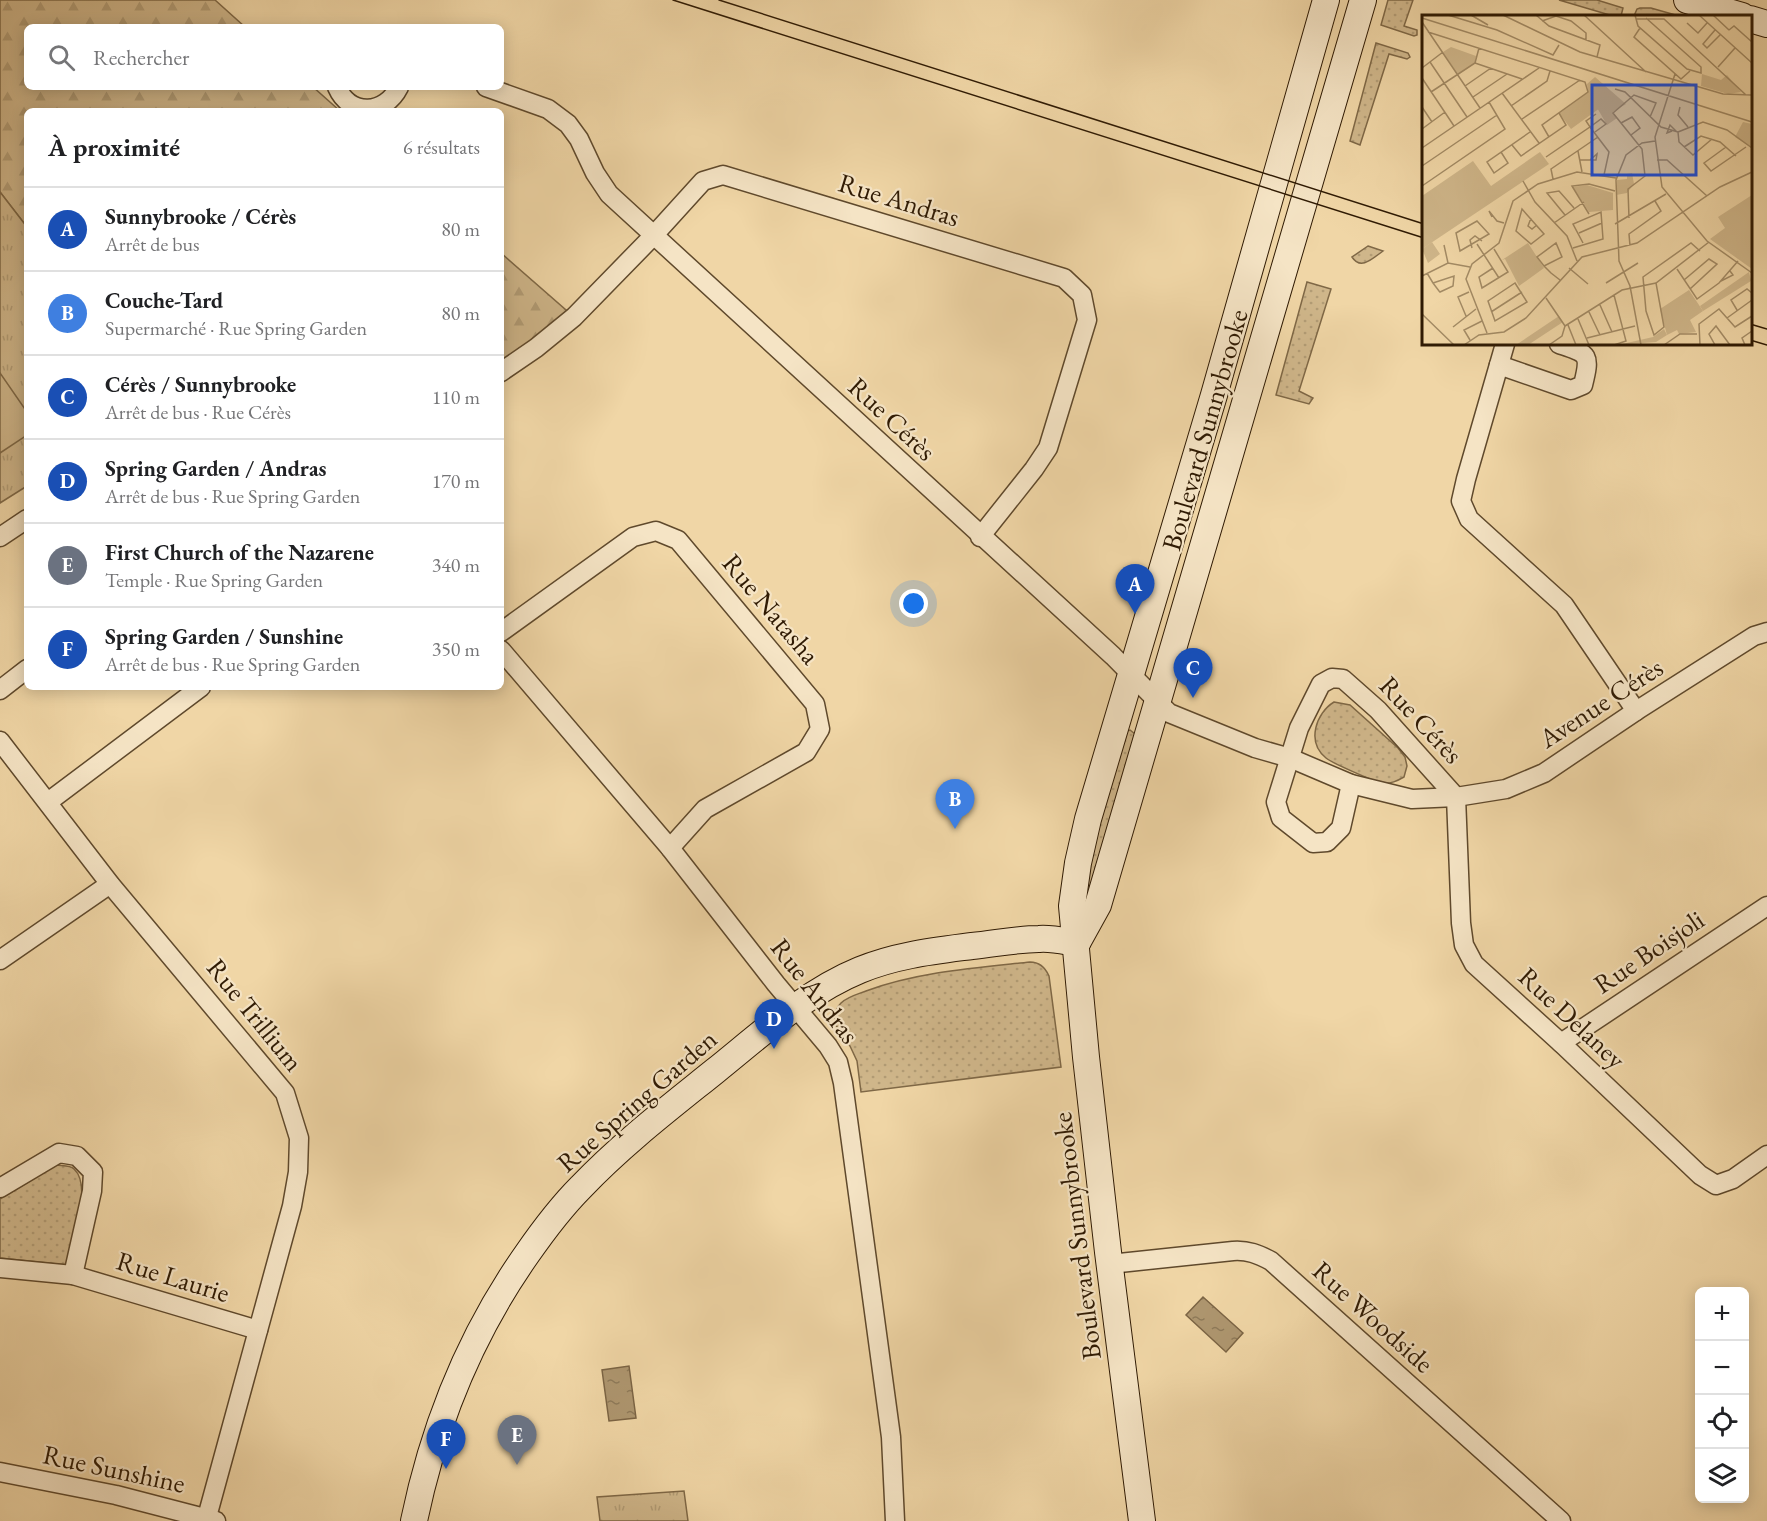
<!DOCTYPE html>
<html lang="fr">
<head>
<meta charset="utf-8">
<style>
	body { margin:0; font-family:"EB Garamond",serif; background:#f6f6f6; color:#202124 }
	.controls { position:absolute; right:18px; bottom:18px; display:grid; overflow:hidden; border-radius:9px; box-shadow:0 3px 15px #0003 }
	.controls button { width:54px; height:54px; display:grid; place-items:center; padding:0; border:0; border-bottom:2px solid #e0e0e0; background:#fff; color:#202124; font:30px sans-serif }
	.you { position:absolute; left:914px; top:604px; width:21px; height:21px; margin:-15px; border:4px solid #fff; border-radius:50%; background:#1a73e8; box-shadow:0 0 0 9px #1a73e833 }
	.badge { display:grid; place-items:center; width:39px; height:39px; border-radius:50%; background:#0b8043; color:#fff; font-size:20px; font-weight:700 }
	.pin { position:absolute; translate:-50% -50px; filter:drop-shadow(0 2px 3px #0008) }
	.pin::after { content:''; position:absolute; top:32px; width:21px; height:18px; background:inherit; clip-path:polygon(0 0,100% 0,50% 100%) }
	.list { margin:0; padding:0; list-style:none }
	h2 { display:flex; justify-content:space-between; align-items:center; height:78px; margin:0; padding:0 24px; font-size:26px }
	h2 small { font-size:20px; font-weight:400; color:#757577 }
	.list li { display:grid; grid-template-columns:39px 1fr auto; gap:18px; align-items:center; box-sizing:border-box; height:84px; padding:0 24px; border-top:2px solid #e0e0e0 }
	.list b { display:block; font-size:22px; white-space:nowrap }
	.list p { margin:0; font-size:20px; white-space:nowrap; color:#757577 }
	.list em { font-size:20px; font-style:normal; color:#757577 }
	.icon { flex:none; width:33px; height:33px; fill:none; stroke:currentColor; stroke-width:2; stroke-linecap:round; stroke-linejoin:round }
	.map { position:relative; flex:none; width:1767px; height:1521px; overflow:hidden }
	.search { position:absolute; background:#fff; box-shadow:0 3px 15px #0003; left:24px; top:24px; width:480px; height:66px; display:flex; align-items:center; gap:15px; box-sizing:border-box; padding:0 21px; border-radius:9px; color:#757577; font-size:22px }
	.panel { position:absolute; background:#fff; box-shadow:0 3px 15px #0003; left:24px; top:108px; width:480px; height:582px; border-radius:9px }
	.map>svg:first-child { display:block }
</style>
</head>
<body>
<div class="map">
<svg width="1767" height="1521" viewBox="0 0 1767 1521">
	<defs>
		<pattern id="grass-dots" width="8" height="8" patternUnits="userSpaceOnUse" patternTransform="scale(1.5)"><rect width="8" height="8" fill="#cfb68a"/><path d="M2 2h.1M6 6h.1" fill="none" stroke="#b29c75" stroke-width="1.8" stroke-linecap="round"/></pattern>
		<pattern id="forest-firs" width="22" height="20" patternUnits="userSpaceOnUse" patternTransform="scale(1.5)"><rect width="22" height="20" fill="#cfb68a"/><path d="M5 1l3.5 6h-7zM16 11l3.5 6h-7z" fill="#b29c75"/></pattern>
		<pattern id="park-tufts" width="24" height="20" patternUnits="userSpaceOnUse" patternTransform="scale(1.5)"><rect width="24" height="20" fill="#cfb68a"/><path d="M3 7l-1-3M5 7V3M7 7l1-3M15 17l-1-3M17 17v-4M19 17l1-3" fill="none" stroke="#b29c75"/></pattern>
		<pattern id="water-ripples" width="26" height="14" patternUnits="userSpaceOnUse" patternTransform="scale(1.5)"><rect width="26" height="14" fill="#ae966f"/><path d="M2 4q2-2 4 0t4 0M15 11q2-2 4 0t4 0" fill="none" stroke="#8e7a59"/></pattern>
	</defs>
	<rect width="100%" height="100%" fill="#f0d6a6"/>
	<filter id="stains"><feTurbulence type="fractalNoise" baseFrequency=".00333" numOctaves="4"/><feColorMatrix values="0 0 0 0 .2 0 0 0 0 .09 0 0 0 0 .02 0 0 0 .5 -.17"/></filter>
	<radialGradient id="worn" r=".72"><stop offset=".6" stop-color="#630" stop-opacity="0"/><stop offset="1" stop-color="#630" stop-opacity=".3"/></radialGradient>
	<!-- grass -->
	<g fill="url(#grass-dots)" stroke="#7f6846" stroke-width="1.5">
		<polygon points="1388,0 1413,0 1404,26 1417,30 1417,35 1414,36 1381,25"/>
		<polygon points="1559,0 1597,0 1623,8 1621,16 1613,16"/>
		<polygon points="1640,8 1651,8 1679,16 1634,16 1637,9"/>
		<polygon points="1376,43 1408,53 1410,57 1407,59 1389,54 1360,145 1350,141"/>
		<path d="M1368,246L1383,251C1373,258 1361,271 1352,257Z"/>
		<polygon points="1307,282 1331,289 1299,391 1313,398 1309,404 1276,395"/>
		<path d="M1334,702L1350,705L1398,748L1405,757L1407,766L1404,777C1397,781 1391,784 1382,783C1373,781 1332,763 1326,758C1306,742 1316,713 1334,702Z"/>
		<polygon points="1130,730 1135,734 1088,903 1083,902 1092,848 1127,731"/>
		<path d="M1030,962C1039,962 1045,967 1049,976L1061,1067L861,1092L857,1061L850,1046L835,1024C834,1016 835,1009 841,1003C847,997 858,994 866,991C918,972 974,968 1030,962Z"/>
		<path d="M56,1165C62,1166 70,1165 74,1169C93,1186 72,1243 67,1265L0,1258V1199Z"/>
	</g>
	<!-- forest -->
	<g fill="url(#forest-firs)" stroke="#7f6846" stroke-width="1.5">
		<polygon points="0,0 215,0 245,27 27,27 27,87 313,87 340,111 27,111 27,227 0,192"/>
		<polygon points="501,253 574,317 501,372"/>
	</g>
	<!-- park -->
	<g fill="url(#park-tufts)" stroke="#7f6846" stroke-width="1.5">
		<polygon points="0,192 27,227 27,486 0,503"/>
		<polygon points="684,1491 688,1521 600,1521 597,1497"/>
	</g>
	<!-- garden -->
	<polygon fill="#cfb68a" stroke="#7f6846" stroke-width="1.5" points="0,373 27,412 27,435 0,453"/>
	<!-- water -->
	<g fill="url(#water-ripples)" stroke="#7b6444" stroke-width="1.5">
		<polygon points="1203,1297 1243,1333 1226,1352 1186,1315"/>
		<polygon points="629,1366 636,1418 609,1421 602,1370"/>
	</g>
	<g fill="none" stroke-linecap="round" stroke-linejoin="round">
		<defs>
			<g id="street">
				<path d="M337,87C350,117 385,115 399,87"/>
				<polyline points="486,87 548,109 568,124 579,139 595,173 609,194 1113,656 1169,713 1255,748 1290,758 1351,784 1412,799 1456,797 1506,789 1544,773 1636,711 1754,636 1767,632"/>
				<polyline points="1505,344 1466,479 1461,501 1469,519 1564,605 1636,711"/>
				<path d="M1499,365L1571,390L1583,385C1591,353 1588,354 1559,344"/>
				<polyline points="501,372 536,348 574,317 654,235 703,181 723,175 1064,278 1082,295 1087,320 1048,448 1034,469 980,537"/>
				<polyline points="0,537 27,519"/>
				<polyline points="501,632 633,537 656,531 678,540 815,704 820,729 806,752 705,809 670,848"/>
				<polyline points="501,650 670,848 776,984 828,1046 838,1062 843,1083 891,1437 895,1521"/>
				<polyline points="0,690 27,669"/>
				<polyline points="0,741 110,884 285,1093 299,1138 298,1172 292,1206 207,1517"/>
				<polyline points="1351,784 1341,828 1327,842 1313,843 1281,818 1276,802 1299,728 1321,684 1332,678 1343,679 1378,710 1456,797"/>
				<polyline points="1456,797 1461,923 1464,945 1474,964 1561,1043 1700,1175 1716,1185 1733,1179 1767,1155"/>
				<polyline points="48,802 201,687"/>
				<polyline points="0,960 110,884"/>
				<polyline points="1561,1043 1767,906"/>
				<polyline points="0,1188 59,1153 77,1156 93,1172 92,1191 73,1275 0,1268"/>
				<path d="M1110,1264L1233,1251C1248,1250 1258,1254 1271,1261L1561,1521"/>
				<polyline points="73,1275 258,1330"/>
				<polyline points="0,1472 116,1495 216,1521"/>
			</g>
			<g id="secondary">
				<polyline points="1687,0 1742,16"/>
				<polyline points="1750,19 1767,24"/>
				<polyline points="1077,943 1098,905 1363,0"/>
				<path d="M414,1521C434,1424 470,1335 527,1254C543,1231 561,1207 581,1187C622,1144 669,1108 715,1071C760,1035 806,992 860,970C896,955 934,951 972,946C994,944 1017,939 1039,939C1052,938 1064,941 1077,943"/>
				<polyline points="1142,1521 1108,1252 1086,1057 1072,906 1078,863 1088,819 1214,395 1326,0"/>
			</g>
		</defs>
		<!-- street casing -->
		<use href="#street" stroke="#5f492c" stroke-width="21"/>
		<!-- secondary casing -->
		<use href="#secondary" stroke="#2f1a03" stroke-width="28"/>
		<!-- street -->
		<use href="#street" stroke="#f5e4c5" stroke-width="18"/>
		<!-- secondary -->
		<use href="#secondary" stroke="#f5e4c5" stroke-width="26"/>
		<!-- tram -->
		<g stroke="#2f1a03" stroke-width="1.5">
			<polyline points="673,0 1424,238"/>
			<polyline points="719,0 1424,224"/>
			<polyline points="1750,324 1767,329"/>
			<polyline points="1750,340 1767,345"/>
		</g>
	</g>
	<g text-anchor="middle" stroke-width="4.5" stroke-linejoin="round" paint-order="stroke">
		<!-- street labels -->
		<g font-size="27" fill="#2f1a03" stroke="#f5e4c5">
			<text transform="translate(899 200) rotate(17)" y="9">Rue Andras</text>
			<text transform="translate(892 419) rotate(43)" y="9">Rue Cérès</text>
			<text transform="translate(1205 430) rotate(-74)" y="9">Boulevard Sunnybrooke</text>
			<text transform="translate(771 609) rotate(50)" y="9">Rue Natasha</text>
			<text transform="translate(1601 703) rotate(-33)" y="9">Avenue Cérès</text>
			<text transform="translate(1421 720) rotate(47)" y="9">Rue Cérès</text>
			<text transform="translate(1649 952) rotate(-34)" y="9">Rue Boisjoli</text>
			<text transform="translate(815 991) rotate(52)" y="9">Rue Andras</text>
			<text transform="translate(255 1015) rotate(51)" y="9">Rue Trillium</text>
			<text transform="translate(1572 1018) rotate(43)" y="9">Rue Delaney</text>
			<text transform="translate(637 1101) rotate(-41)" y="9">Rue Spring Garden</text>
			<text transform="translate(1077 1236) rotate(-97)" y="9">Boulevard Sunnybrooke</text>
			<text transform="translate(173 1277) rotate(17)" y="9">Rue Laurie</text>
			<text transform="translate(1373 1317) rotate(42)" y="9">Rue Woodside</text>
			<text transform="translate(114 1469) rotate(12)" y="9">Rue Sunshine</text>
		</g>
	</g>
	<!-- overview -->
	<g transform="translate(1422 15)">
		<rect width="330" height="330" fill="#f0d6a6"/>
		<path d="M327,257L329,266L281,296L278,291ZM137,301L141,307L106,330H94ZM242,314L245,320L234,327L196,330L231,322Z" fill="#cfb68a"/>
		<path d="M173,62L204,89L191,97L195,103L185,110L166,77L165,69Z" fill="#cfb68a"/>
		<path d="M118,137L127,149L0,234V181L51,146L69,171Z" fill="#cfb68a"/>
		<path d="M29,32L54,41L53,48L36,60L21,37ZM280,59L299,65L305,60L319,77L306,79L279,71ZM166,77L178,93L149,114L137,98ZM321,107L330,109V133L313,122ZM210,158L212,169L205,178L194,180L195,165L205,164V159ZM165,170L191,178V195L167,197L151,172ZM330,180V254L288,224L303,213L296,202ZM10,227L18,239L6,248L0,234ZM106,228L122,253L97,271L83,244L80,245ZM267,275L281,296L268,305L274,317L257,319L255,315L245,320L238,294Z" fill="#cfb68a"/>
		<path d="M258 290a8 8 0 1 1 16 0a8 8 0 1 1-16 0Z" fill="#cfb68a"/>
		<path fill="none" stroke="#a38b65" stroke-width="1.5" d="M26,0L75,15L131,40L137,30M49,0L66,10M81,0L158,37L301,79L330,80M114,0L127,11L178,30L175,42M162,0L224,57M213,0L216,11L265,54L279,58V52L224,3M277,0L330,48M291,0L307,15M0,3L330,107M214,4H242L324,80M120,6L134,1L149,6L164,18V25M0,7L58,93M265,8L276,18L285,8M218,13L212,22L259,64L268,56M293,15L281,29L285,33L298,20M307,15L312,11L330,27M6,17L163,67L166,77L120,110L127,122M8,47L45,102M53,48L100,64M296,52L313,33M0,53L21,37M253,59L233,122L240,172L285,226L330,258M0,63L32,111M43,71L69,53M193,74L203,77L239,112L256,117M9,77L53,48L57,33M80,78L117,128M51,82L85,59M89,91L125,66L128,56M0,92L10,107M258,92L256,100L266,112M100,104L158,65M199,108L210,102L218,113L209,120M0,114L23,97M250,116L245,118L248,110L255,117M173,117L184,109L179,104L168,112L164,106L174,99M256,117L281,107L305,115L330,133M256,117L257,127L271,140L290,124M90,130L99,141L144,110L137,98M262,132L279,121L298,127L314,141M304,132L282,148L289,156L324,132M0,133L117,53M156,136L160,157M79,137L86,148L72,158L65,147L108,117M124,142L168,112L187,137L182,160M158,145H174L175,139L168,145M235,145H245L285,181M0,151L75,100M131,164L129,154L176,122M101,166L113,187L145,221L155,246M0,171L83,114L67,87M100,194L122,219L109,229L94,216ZM167,199L150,171L167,169L193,176M143,200L125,178L137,176L152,193M70,202L67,196L75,206L82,208M109,203L106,211L110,214L115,210M207,203L206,174L223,161L220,134L191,98L212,80L234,88L228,102M55,206L67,219L38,236L34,218ZM132,208L162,187M193,209L244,179M157,218L180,208M55,229L77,263M22,230L26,248M208,231L207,219L239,196L233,186M50,233L48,225L53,221L60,226M151,233L181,224L179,197L151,209L161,228M122,251L140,242L134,228L115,242L122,251L129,258L138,265M71,253L57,262L60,273L86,257L72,234M147,253L166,269M255,254L275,284L297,268L316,246M5,258L11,268L17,276L18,277L31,271L32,261L11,268M0,261L26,248L48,252M262,265L287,244L295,249L268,274M299,266L311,260L308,256M93,268L105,287L73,306L66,286ZM184,268L216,248M234,268L242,312L232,320L224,296L221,262L269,228L278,236M192,280L204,326L192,330M124,283L143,311L140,321L127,330M178,290L190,317M315,295L309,285L325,274L330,278M69,297L100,277M167,297L178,320M0,299L32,330M44,301L36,282L47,277M305,303L330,285M156,304L167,330M146,310L154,330M143,311L200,275L234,268L287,227M31,312L54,294M65,318L44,264L50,249L77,228L91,186L116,169L155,157L194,163M165,323L213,311M48,325L42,315L60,306M42,330L57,320L82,317L104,303L160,242L215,228L298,172L330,157M219,330L208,271L197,246L194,165L204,140L220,128L233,126M242,330L258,319H275M278,330L277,309L297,294L313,312L330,301M293,330L287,319L294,311L308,330M323,330L320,323L330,316"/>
		<path fill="#1d4ed8" fill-opacity="0.15" stroke="#1d4ed8" stroke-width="3" d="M170,70H274V160H170Z"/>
		<rect width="330" height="330" fill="none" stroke="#2f1a03" stroke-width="3"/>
	</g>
	<rect width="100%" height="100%" filter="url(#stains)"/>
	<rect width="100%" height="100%" fill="url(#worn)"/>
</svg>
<div class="controls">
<button>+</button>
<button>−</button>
<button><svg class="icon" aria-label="locate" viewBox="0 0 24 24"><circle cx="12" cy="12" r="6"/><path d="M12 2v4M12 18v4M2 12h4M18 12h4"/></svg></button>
<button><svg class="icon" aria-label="layers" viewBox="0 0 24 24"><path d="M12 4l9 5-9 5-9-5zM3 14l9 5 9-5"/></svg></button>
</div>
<div class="you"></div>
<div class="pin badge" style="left:1135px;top:614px;background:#1a4fb4">A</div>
<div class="pin badge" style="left:955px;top:829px;background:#3f7fe0">B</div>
<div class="pin badge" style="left:1193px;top:698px;background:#1a4fb4">C</div>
<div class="pin badge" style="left:774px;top:1049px;background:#1a4fb4">D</div>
<div class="pin badge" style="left:517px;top:1465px;background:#6b7280">E</div>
<div class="pin badge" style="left:446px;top:1469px;background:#1a4fb4">F</div>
<div class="search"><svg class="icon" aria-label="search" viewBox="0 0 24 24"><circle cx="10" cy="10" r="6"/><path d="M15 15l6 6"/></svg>Rechercher</div>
<section class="panel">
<h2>À proximité<small>6 résultats</small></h2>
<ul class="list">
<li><span class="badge" style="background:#1a4fb4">A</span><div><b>Sunnybrooke / Cérès</b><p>Arrêt de bus</p></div><em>80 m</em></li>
<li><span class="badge" style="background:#3f7fe0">B</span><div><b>Couche-Tard</b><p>Supermarché · Rue Spring Garden</p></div><em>80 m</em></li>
<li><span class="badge" style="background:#1a4fb4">C</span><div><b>Cérès / Sunnybrooke</b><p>Arrêt de bus · Rue Cérès</p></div><em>110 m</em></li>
<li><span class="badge" style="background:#1a4fb4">D</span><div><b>Spring Garden / Andras</b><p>Arrêt de bus · Rue Spring Garden</p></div><em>170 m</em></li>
<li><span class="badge" style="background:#6b7280">E</span><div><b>First Church of the Nazarene</b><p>Temple · Rue Spring Garden</p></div><em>340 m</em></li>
<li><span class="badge" style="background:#1a4fb4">F</span><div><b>Spring Garden / Sunshine</b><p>Arrêt de bus · Rue Spring Garden</p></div><em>350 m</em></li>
</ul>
</section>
</div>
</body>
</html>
